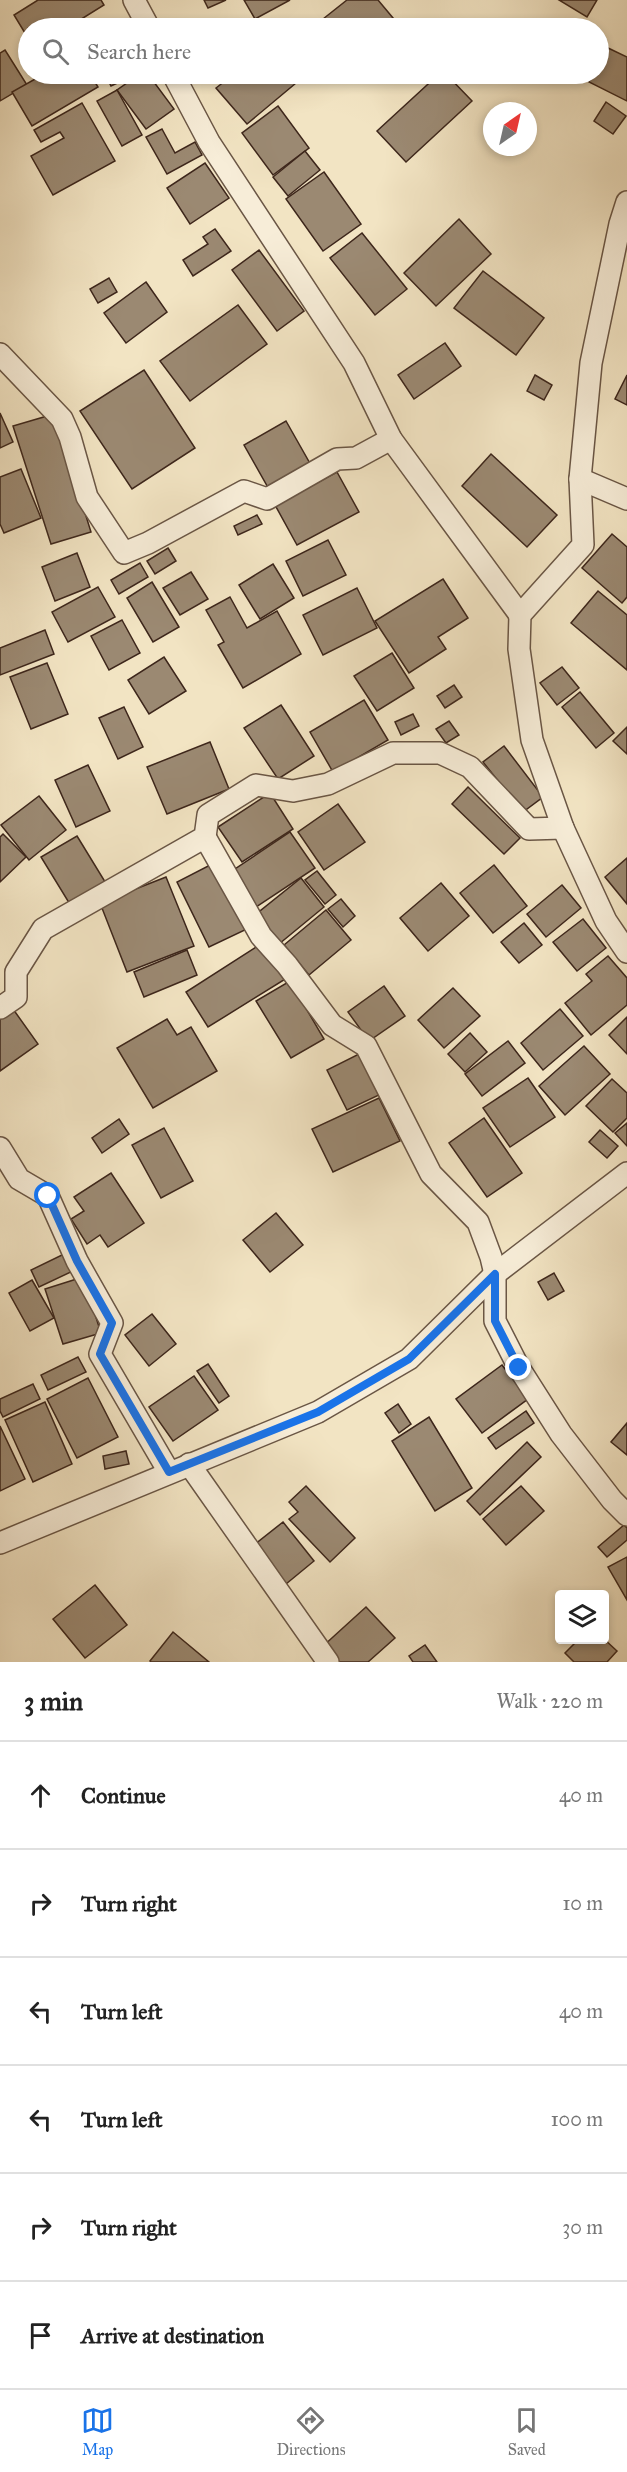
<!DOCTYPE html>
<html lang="en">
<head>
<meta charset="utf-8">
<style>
	body { margin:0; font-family:"IM FELL Great Primer",serif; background:#f2f2f2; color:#222 }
	.controls { position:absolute; right:18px; bottom:18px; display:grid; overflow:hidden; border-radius:6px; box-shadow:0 3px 9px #0003 }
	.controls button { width:54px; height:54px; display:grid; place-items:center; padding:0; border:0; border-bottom:2px solid #e0e0e0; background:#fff; color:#222; font:30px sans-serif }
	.compass { position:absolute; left:483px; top:102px; width:54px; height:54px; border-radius:50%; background:#fff; box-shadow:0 3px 9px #0003; rotate:34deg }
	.stop { position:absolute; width:18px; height:18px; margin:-14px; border:4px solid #1a73e8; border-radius:50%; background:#fff }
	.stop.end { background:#1a73e8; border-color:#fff; box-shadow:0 2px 6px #0008 }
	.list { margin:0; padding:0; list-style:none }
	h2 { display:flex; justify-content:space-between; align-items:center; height:78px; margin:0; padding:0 24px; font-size:26px }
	h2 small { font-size:20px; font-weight:400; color:#767676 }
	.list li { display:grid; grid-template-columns:39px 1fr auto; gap:18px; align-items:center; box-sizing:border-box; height:108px; padding:0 24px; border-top:2px solid #e0e0e0 }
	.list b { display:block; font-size:22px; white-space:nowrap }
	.list em { font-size:20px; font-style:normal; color:#767676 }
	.icon { flex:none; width:33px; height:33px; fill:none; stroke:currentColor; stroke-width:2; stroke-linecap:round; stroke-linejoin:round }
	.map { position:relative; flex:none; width:627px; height:1662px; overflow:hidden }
	.search { position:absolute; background:#fff; box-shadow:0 3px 9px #0003; left:18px; right:18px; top:18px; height:66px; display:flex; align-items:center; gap:15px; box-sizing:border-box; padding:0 21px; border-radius:33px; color:#767676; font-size:22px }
	.sheet { height:726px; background:#fff }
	nav { display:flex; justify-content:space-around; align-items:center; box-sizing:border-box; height:84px; border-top:2px solid #e0e0e0; background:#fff; font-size:16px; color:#767676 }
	nav a { display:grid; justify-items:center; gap:3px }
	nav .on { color:#1a73e8 }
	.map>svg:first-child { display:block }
</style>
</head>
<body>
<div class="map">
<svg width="627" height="1662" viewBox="0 0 627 1662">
	<rect width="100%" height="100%" fill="#f2e4c3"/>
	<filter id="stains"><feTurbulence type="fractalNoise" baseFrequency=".00333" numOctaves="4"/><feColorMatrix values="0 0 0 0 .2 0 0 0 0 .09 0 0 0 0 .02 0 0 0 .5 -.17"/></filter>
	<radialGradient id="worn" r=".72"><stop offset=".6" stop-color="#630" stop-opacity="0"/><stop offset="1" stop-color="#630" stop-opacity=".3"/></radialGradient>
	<!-- building -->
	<g fill="#9b8972" stroke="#3d261b" stroke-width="1.5">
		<polygon points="38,0 101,0 104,5 67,28 28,28 28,38 14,15"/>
		<polygon points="204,0 226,0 208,8"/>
		<polygon points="244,0 290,0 255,19"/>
		<polygon points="347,0 378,0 393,18 381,28 331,28 323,19"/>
		<polygon points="559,0 597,0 587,17"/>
		<polygon points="606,47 627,57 627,101 589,82 593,74 598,74 598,62"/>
		<polygon points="5,50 27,85 0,101 0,53"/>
		<polygon points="44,74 90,74 98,87 32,126 12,92"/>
		<polygon points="105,74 137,74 111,86"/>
		<polygon points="140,74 148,74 174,109 146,129 117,90"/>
		<polygon points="234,74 298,74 302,78 247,124 216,88"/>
		<polygon points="439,74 446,74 472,101 406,162 377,131"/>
		<polygon points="117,90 142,135 122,146 97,101"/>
		<polygon points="606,102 626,116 613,134 594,121"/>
		<polygon points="82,103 115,161 53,195 31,156 64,138 60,132 41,142 34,130"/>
		<polygon points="278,106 309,148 273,175 242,133"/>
		<polygon points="162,129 175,153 195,142 202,155 167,174 146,137"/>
		<polygon points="305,151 320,170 288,196 273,177"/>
		<polygon points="205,163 229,198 190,224 167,188"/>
		<polygon points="324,172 361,224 323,251 286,199"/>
		<polygon points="459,219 491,254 436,306 404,273"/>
		<polygon points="215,229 231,251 193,276 183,260 208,244 203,237"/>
		<polygon points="362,233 407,289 375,315 330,258"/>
		<polygon points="259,250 304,311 277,331 232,270"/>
		<polygon points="483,271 544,318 516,355 454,308"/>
		<polygon points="109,278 117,292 98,303 90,289"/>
		<polygon points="146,282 167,312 126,343 104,313"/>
		<polygon points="238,305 267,344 190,401 160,361"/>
		<polygon points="445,343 461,366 414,399 398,375"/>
		<polygon points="144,370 195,448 132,489 80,411"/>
		<polygon points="535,375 552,385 544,400 527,391"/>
		<polygon points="627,375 627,405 615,399"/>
		<polygon points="0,413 13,442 0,448"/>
		<polygon points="54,414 91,532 51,544 13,426"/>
		<polygon points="286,421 312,467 270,491 244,445"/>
		<polygon points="491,454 557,515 527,547 462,486"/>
		<polygon points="21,469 41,518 4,533 0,524 0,477"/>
		<polygon points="337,472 359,512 297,545 275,505"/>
		<polygon points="257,515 262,524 238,535 234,526"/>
		<polygon points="612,534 627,547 627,597 622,603 582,568"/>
		<polygon points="328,540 346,575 303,596 286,561"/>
		<polygon points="168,548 176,561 155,574 147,561"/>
		<polygon points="77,553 90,587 55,601 42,567"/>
		<polygon points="140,563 148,577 119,594 111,580"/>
		<polygon points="273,564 294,598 260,619 239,585"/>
		<polygon points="191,572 208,599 180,615 163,588"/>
		<polygon points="443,579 468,618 438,637 446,649 409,673 375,621"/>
		<polygon points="152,582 179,627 153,642 127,598"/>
		<polygon points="98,587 115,617 68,642 52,612"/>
		<polygon points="357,588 377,628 323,655 303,615"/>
		<polygon points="598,591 627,615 627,670 571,623"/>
		<polygon points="230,597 247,628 277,611 301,654 243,688 218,645 224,642 206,610"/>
		<polygon points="122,620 140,653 109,670 91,636"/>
		<polygon points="45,630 54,654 0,675 0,648"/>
		<polygon points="392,653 414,688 377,711 354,676"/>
		<polygon points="164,657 186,691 149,714 128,680"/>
		<polygon points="47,663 68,714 31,729 10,677"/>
		<polygon points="562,667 579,688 557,705 540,683"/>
		<polygon points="454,685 462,697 445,708 437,696"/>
		<polygon points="580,692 614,733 596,748 562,707"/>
		<polygon points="364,700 388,740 333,772 310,732"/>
		<polygon points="281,705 314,756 278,779 244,728"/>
		<polygon points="124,707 143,747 118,759 99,718"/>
		<polygon points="413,714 419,726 401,735 395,722"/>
		<polygon points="449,721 459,735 446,743 436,729"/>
		<polygon points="627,727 627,754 613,741"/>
		<polygon points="210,742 229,789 167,814 147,767"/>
		<polygon points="504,746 543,797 523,812 483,762"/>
		<polygon points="88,765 110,811 76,827 55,780"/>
		<polygon points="468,787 520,838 504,854 452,804"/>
		<polygon points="270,793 293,829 242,862 218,827"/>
		<polygon points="39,796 66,830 29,860 1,825"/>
		<polygon points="338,804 365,842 324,870 298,832"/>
		<polygon points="290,832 315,868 253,909 229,873"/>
		<polygon points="3,834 26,857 0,882 0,837"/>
		<polygon points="77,836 107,885 71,906 41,857"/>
		<polygon points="627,858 627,904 605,877"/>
		<polygon points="214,863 247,929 209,947 177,882"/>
		<polygon points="494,865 527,906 493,933 460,893"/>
		<polygon points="317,871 336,895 325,904 305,880"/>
		<polygon points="166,877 194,946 127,972 100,903"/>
		<polygon points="301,878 324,907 279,944 255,915"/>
		<polygon points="441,883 469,916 428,951 400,918"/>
		<polygon points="562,885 581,908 546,937 527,914"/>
		<polygon points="341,899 355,916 343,927 328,909"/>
		<polygon points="326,910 351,940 309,975 284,945"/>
		<polygon points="583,919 606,948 577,971 553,942"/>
		<polygon points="524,923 542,945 519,963 501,942"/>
		<polygon points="264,942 287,978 208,1027 186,992"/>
		<polygon points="187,950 197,975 144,997 134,972"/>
		<polygon points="608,956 627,978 627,1005 591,1035 565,1003 592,981 586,974"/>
		<polygon points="290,981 324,1039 291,1058 256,1001"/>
		<polygon points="384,986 405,1016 369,1041 348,1012"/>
		<polygon points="453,988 480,1016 444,1048 418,1020"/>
		<polygon points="13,1009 38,1044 0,1071 0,1019"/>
		<polygon points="560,1009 583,1036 543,1070 521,1043"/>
		<polygon points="627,1017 627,1054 609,1035"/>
		<polygon points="167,1019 177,1035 191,1027 217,1071 153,1108 117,1048"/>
		<polygon points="470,1033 487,1052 465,1072 448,1054"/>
		<polygon points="508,1041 525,1063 482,1096 465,1074"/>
		<polygon points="584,1046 610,1074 565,1115 539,1086"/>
		<polygon points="359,1054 379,1095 347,1110 327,1070"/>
		<polygon points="528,1078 555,1117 510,1147 483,1108"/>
		<polygon points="612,1079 627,1093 627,1118 613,1132 586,1106"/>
		<polygon points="379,1098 400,1141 333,1172 312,1129"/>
		<polygon points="484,1118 522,1173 487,1197 449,1143"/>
		<polygon points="119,1119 129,1134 102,1153 92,1138"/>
		<polygon points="627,1123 627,1146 615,1133"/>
		<polygon points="164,1128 193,1181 161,1198 132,1145"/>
		<polygon points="600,1130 618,1146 607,1158 589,1142"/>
		<polygon points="111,1173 144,1223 108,1247 100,1235 87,1244 71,1219 84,1211 74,1197"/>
		<polygon points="276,1213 303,1245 270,1272 243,1240"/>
		<polygon points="64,1254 73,1271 39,1287 31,1270"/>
		<polygon points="554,1273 564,1291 548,1300 538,1282"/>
		<polygon points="83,1277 101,1333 63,1344 45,1289"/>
		<polygon points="32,1280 54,1318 30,1331 9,1293"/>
		<polygon points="152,1314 176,1344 149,1366 125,1335"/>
		<polygon points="78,1357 86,1372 48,1390 41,1375"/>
		<polygon points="208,1364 229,1396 219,1403 197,1371"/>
		<polygon points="502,1365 528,1399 482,1433 456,1399"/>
		<polygon points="194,1376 218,1410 173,1441 149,1407"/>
		<polygon points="88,1378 118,1437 77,1458 47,1399"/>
		<polygon points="33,1384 40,1399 3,1417 0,1411 0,1399"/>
		<polygon points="45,1402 72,1464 33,1482 5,1420"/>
		<polygon points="398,1404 411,1424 399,1433 385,1413"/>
		<polygon points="526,1411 534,1423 496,1449 488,1438"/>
		<polygon points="429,1417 472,1488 435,1511 392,1441"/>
		<polygon points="627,1423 627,1455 611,1442"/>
		<polygon points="0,1426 25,1479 0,1491"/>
		<polygon points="527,1442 541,1457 480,1515 467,1501"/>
		<polygon points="126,1451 129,1464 105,1469 103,1456"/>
		<polygon points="306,1486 355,1538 330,1562 289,1519 298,1512 289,1502"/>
		<polygon points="521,1486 544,1511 506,1545 483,1519"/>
		<polygon points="283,1522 314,1561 286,1584 254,1545"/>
		<polygon points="624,1525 627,1528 627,1540 607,1557 598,1547"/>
		<polygon points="627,1557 627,1600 608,1567"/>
		<polygon points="95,1585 127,1625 85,1658 53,1619"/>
		<polygon points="366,1607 395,1638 368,1662 336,1662 322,1647"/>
		<polygon points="173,1632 209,1662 151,1662 150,1661"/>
		<polygon points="604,1639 617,1651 607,1662 574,1662 565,1653 578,1640"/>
		<polygon points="425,1645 437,1662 413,1662 409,1656"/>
	</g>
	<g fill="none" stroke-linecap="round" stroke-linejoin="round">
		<defs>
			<g id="street">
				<polyline points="134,0 149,28"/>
				<polyline points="173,74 209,142 354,363 391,439 520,615"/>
				<polyline points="627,202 620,224 591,363 580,479 583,545 520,615 519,649 532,740 563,828 606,921 627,952"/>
				<polyline points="0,354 62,419 70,437 87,497 124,553 148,543 244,491 267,499 337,459 356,458 391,439"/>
				<polyline points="580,479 627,499"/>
				<polyline points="205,837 261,936 287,965 332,1025 366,1046 431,1174 478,1222 491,1257 495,1274 495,1321 519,1368 561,1434 612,1500 627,1515"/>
				<polyline points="0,1008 16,997 16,972 43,929 205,837 208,815 256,785 293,791 328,784 393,753 440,753 470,767 529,829 563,828"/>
				<polyline points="0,1148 19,1179 48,1196 77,1261 112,1323 100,1354 169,1472"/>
				<polyline points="189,1464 328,1662"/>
				<polyline points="0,1543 318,1412 409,1359 495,1274 627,1173"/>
			</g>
		</defs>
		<!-- street casing -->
		<use href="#street" stroke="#6a5645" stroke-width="24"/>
		<!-- street -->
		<use href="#street" stroke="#f7edd8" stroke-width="21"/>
	</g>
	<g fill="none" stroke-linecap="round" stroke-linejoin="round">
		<!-- route -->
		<polyline stroke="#1a73e8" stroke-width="8" points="48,1196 77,1261 112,1323 100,1354 169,1472 318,1412 409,1359 495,1274 495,1321 519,1368"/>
	</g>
	<rect width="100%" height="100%" filter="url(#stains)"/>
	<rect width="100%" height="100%" fill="url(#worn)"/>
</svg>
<div class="controls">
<button><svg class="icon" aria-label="layers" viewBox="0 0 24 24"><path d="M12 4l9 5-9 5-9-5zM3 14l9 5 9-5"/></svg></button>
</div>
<svg class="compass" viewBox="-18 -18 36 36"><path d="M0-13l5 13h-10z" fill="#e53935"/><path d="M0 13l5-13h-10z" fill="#767676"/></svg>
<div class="stop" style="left:48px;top:1196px"></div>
<div class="stop end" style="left:519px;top:1368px"></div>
<div class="search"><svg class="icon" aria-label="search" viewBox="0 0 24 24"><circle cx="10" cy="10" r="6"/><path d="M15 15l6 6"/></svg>Search here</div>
</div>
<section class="sheet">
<h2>3 min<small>Walk · 220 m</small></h2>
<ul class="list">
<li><svg class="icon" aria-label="ahead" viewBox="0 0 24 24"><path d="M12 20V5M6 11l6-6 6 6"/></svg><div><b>Continue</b></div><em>40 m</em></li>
<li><svg class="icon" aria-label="right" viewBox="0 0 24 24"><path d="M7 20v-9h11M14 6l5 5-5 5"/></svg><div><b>Turn right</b></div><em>10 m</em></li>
<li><svg class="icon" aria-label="left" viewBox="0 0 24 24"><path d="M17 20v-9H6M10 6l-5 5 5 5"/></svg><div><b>Turn left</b></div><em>40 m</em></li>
<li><svg class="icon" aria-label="left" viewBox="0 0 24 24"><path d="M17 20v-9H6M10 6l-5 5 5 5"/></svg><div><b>Turn left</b></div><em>100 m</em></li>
<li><svg class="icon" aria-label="right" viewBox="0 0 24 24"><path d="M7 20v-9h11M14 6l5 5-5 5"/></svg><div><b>Turn right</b></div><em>30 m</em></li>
<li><svg class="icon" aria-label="arrive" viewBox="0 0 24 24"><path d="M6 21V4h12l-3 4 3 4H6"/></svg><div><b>Arrive at destination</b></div></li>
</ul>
</section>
<nav>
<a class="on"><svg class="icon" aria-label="map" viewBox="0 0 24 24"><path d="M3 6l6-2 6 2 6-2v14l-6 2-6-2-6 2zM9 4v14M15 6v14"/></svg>Map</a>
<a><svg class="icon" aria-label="directions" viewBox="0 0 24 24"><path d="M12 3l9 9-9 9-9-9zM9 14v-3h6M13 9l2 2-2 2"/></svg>Directions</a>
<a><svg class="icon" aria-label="saved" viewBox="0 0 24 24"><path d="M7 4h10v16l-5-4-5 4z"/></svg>Saved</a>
</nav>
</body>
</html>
